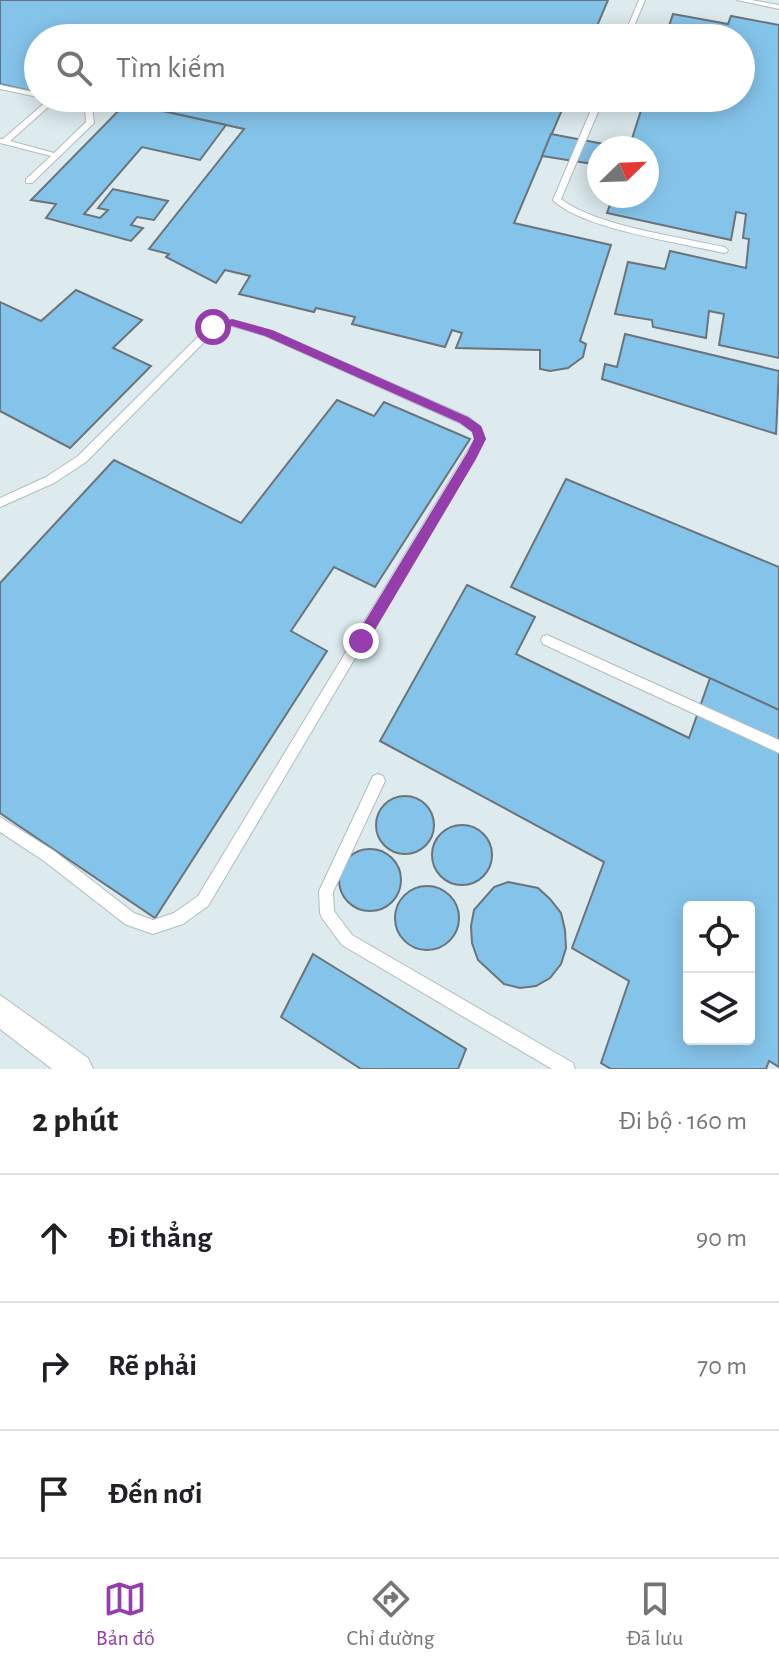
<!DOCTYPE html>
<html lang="vi">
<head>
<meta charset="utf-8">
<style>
	body { margin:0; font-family:"Alegreya Sans",sans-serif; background:#f6f6f6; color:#202124 }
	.controls { position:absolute; right:24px; bottom:24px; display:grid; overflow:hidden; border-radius:8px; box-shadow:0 4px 20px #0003 }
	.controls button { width:72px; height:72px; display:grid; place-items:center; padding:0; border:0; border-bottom:2px solid #e0e0e0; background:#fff; color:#202124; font:40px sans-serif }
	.compass { position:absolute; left:587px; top:136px; width:72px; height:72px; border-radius:50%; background:#fff; box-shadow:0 4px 20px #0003; rotate:67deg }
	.stop { position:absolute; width:24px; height:24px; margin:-18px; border:6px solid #953eab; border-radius:50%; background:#fff }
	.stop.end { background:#953eab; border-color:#fff; box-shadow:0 2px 8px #0008 }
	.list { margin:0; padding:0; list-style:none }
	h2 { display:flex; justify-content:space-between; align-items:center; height:104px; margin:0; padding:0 32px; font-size:34px }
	h2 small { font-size:26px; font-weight:400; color:#757577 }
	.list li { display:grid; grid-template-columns:52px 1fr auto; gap:24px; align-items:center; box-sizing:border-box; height:128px; padding:0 32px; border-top:2px solid #e0e0e0 }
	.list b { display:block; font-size:30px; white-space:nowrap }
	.list em { font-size:26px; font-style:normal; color:#757577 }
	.icon { flex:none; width:44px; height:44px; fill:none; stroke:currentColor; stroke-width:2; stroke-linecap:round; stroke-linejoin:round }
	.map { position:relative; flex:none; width:779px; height:1069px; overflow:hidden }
	.search { position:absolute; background:#fff; box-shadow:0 4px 20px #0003; left:24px; right:24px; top:24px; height:88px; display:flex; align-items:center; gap:20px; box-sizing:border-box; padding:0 28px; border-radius:44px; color:#757577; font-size:30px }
	.sheet { height:488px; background:#fff }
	nav { display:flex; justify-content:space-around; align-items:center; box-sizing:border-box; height:112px; border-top:2px solid #e0e0e0; background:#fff; font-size:22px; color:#757577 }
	nav a { display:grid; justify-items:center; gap:4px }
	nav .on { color:#953eab }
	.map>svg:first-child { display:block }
</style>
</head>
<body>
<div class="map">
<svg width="779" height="1069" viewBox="0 0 779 1069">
	<rect width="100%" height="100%" fill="#ddebee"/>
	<!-- building -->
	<g fill="#85c4ea" stroke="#6a747a" stroke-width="2" fill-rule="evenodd">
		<polygon points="0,0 608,0 592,38 38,38 38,93 0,84"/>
		<polygon points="673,14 728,24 731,16 779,25 779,358 719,345 724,314 709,311 706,338 653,327 652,320 615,314 628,262 665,269 670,251 746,268 749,239 743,238 746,214 736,212 731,240 607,213 613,196 647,196 647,148 629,148 645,98 741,98 741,38 665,38"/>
		<polygon points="103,98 567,98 514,223 611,245 580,341 586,344 583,357 568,368 550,371 540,369 540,350 456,348 462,333 452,330 445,347 352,324 355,317 316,308 314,312 239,294 250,276 225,270 216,283 166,257 169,254 149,249 244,129"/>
		<polygon points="126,103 226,125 200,160 142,147 84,214 100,218 108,210 98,208 113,189 168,201 154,220 137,217 131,225 143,228 131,241 46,218 56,204 31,200"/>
		<polygon points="551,134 625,148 599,148 599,165 542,156"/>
		<polygon points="76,290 142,320 113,348 151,366 70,448 0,411 0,302 41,321"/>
		<polygon points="625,334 779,371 776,434 602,379 605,364 617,367"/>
		<polygon points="337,400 374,416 384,402 470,439 375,587 334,567 291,631 327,651 155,918 0,813 0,583 114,460 241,523"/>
		<polygon points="566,479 779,567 779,710 511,587"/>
		<path d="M467,585L535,617L516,654L689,738L710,678L779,710V1067L769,1061L766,1069H611L601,1063L629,981L572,948L604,862L380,741ZM689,907H749V1039H689Z"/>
		<circle cx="405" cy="825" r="29"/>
		<circle cx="462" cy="855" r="30"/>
		<circle cx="370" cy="880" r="31"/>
		<polygon points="508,882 538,888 550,899 561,913 565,930 566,948 561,964 550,978 536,986 520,988 504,984 478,960 472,943 471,926 474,910 494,887"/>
		<circle cx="427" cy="918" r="32"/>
		<polygon points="313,954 466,1049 458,1069 361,1069 281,1017"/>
	</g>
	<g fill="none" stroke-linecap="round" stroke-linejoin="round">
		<defs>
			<g id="lane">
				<polygon points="639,0 645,0 629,38 623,38"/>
				<polygon points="737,0 751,0 779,5 779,9"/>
				<polygon points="0,85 38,93 38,97 0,89"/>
				<path d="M46,98H59L92,106L94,123L32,183H26V179L51,156L0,143V139H3L48,100ZM55,101L85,109L86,122L54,153L10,141Z"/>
				<path d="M596,98H604L561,199C596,226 680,237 724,247L728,250L727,252L724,253C682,243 582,229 553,200Z"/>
				<polygon points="232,320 272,331 468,417 481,427 485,439 208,906 183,924 153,934 130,926 125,924 44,861 0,832 0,817 54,851 134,913 153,920 174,913 198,896 475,439 473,432 460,423 266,336 232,326 216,330 86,462 54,483 0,507 0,498 46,477 78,456 210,325"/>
				<polygon points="547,635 779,740 779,753 543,644 541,640 543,636"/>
				<polygon points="378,774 383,776 385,781 333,892 334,911 352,935 573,1063 575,1069 552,1069 342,945 322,918 320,913 319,891 373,776"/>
			</g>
			<polygon id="street" points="0,995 88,1058 93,1069 52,1069 0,1029"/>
		</defs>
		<!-- lane casing -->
		<use href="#lane" stroke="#afbcc0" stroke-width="2"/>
		<!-- street casing -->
		<use href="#street" stroke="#afbcc0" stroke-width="2"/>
		<!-- lane -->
		<use href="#lane" fill="#fff" fill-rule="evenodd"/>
		<!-- street -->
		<use href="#street" fill="#fff" fill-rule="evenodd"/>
	</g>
	<!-- route -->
	<polygon fill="#953eab" points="232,319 272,330 468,417 481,426 486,439 476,459 366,645 356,645 356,636 467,453 474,439 472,432 460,423 265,336 232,326 213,331 207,327"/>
</svg>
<div class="controls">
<button><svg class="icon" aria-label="locate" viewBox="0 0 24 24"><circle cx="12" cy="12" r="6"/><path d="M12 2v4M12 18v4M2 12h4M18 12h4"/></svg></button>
<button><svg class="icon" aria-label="layers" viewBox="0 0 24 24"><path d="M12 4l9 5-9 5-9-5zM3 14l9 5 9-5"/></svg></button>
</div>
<svg class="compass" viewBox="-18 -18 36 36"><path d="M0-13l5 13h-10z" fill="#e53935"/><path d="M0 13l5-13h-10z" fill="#757577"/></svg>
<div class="stop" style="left:213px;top:327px"></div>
<div class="stop end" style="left:361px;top:641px"></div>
<div class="search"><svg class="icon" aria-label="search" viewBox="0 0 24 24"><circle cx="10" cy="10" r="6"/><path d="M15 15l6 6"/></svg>Tìm kiếm</div>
</div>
<section class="sheet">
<h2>2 phút<small>Đi bộ · 160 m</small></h2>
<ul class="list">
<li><svg class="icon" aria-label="ahead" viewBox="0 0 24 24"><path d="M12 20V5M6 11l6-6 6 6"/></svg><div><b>Đi thẳng</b></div><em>90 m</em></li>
<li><svg class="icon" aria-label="right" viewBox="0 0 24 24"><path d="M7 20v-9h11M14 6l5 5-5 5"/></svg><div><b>Rẽ phải</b></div><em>70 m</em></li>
<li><svg class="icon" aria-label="arrive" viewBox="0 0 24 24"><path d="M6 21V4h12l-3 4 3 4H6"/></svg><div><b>Đến nơi</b></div></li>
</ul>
</section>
<nav>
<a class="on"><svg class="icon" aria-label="map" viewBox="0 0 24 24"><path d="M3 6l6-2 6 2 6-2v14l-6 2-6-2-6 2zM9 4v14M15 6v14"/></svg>Bản đồ</a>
<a><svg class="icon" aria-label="directions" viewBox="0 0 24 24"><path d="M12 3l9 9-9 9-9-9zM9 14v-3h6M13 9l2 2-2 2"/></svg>Chỉ đường</a>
<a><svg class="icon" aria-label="saved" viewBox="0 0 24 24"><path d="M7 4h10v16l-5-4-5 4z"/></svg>Đã lưu</a>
</nav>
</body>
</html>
